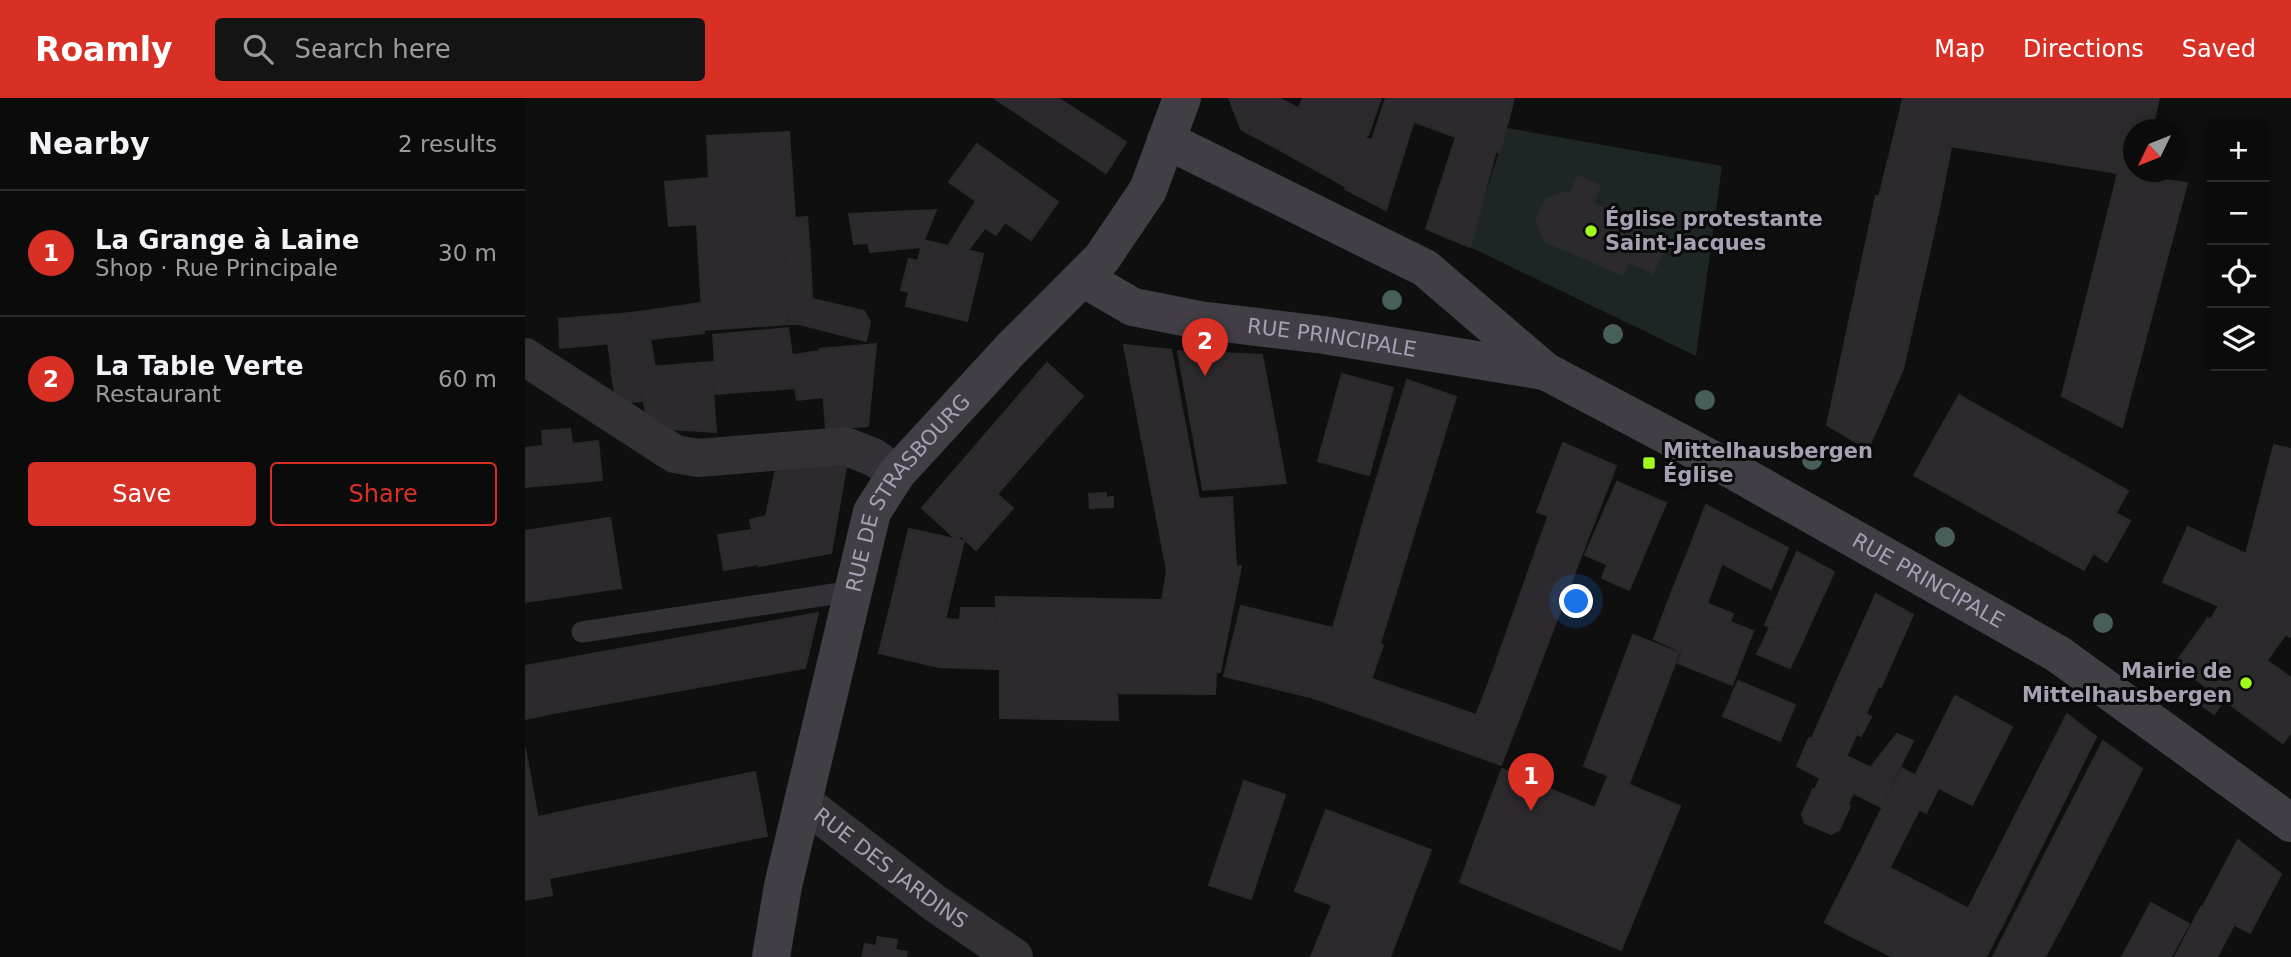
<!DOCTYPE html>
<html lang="en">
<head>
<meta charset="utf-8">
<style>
	body { margin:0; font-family:"DejaVu Sans",sans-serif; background:#151415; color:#f1f3f6 }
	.controls { position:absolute; right:21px; top:21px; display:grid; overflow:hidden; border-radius:7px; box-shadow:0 4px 10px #0003 }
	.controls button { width:63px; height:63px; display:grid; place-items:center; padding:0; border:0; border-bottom:2px solid #2c2b2d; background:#0c0b0c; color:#f1f3f6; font:35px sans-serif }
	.compass { position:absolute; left:1598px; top:21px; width:63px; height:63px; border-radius:50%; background:#0c0b0c; box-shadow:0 4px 10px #0003; rotate:227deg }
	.you { position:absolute; left:1052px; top:504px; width:24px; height:24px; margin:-18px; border:5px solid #fff; border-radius:50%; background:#1a73e8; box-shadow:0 0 0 10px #1a73e833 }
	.badge { display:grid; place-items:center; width:46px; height:46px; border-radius:50%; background:#d93025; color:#fff; font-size:23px; font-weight:700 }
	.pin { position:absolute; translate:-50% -58px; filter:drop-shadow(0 2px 4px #0008) }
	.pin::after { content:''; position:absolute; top:37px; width:24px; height:21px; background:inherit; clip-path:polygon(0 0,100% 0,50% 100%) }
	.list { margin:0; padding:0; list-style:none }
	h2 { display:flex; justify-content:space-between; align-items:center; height:91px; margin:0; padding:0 28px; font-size:30px }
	h2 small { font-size:23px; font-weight:400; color:#9a9b9d }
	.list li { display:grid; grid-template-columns:46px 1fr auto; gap:21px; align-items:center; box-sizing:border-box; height:126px; padding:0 28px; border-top:2px solid #2c2b2d }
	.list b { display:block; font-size:26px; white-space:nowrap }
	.list p { margin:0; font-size:23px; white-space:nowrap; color:#9a9b9d }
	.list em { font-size:23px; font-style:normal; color:#9a9b9d }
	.actions { display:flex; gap:14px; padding:21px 28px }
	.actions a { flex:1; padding:16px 0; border:2px solid #d93025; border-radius:7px; text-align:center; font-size:24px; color:#d93025 }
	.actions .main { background:#d93025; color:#fff }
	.icon { flex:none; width:38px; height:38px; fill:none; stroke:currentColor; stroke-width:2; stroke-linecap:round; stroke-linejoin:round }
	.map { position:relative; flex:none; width:1766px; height:859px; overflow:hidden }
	header { display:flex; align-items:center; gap:42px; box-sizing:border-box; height:98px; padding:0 35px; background:#d93025; color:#fff }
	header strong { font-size:33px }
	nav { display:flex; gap:38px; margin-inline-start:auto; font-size:24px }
	.search { width:490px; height:63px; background:#151415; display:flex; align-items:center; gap:18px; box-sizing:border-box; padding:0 24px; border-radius:7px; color:#9a9b9d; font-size:26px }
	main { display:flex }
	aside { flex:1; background:#0c0b0c }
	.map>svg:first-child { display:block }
</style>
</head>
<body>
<header>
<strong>Roamly</strong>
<div class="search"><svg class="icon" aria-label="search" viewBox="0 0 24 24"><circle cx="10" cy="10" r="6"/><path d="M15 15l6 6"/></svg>Search here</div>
<nav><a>Map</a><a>Directions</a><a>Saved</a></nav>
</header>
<main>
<aside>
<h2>Nearby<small>2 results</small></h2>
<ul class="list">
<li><span class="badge">1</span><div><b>La Grange à Laine</b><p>Shop · Rue Principale</p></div><em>30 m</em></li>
<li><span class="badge">2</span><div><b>La Table Verte</b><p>Restaurant</p></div><em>60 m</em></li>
</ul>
<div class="actions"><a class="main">Save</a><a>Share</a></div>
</aside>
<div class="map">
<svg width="1766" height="859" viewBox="0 0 1766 859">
	<rect width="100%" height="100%" fill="#100f10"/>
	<!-- green -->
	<polygon fill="#1d2624" points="982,30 1197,68 1171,258 943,148"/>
	<!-- building -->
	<g fill="#2c2a2d" stroke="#2c292d" stroke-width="2">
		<polygon points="469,0 533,0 511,28"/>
		<polygon points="533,0 601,44 581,75 511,28"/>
		<polygon points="704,0 738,0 723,35 716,31"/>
		<polygon points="738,0 754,0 773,10 755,52 723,35"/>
		<polygon points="778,0 856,0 843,37 838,39 818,87 755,52"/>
		<polygon points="861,0 896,0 861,112 820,91 822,89 818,87 838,39 847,42"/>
		<polygon points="896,0 989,0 975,55 889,24"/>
		<polygon points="1378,0 1634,0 1627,32 1608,32 1608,74 1619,74 1618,79 1369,39"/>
		<polygon points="264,34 270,120 144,128 140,84 184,80 182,38"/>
		<polygon points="931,39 971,53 945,149 901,131"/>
		<polygon points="1369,39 1426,49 1414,111 1354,99"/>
		<polygon points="452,46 533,104 506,142 480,124 471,137 460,130 443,152 423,148 451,103 424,84"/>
		<polygon points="1593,75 1662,85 1597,329 1537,298"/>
		<polygon points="1052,78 1075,87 1068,106 1045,96"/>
		<polygon points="1040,94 1119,127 1098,177 1021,144 1011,123 1020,102"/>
		<polygon points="1351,98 1414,111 1378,271 1343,351 1302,327"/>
		<polygon points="411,112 396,149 345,154 343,145 329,146 324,116"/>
		<polygon points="282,119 285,157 260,159 255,121"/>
		<polygon points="255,121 264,226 178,232 172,126"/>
		<polygon points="1114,139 1139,150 1128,175 1103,164"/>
		<polygon points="398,142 458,156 442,223 381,208 384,194 376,192 384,161 393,163"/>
		<polygon points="285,157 287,200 262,195 260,159"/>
		<polygon points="262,195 339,213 345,224 341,243 274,226 264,226"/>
		<polygon points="177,205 179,235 109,243 106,215"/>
		<polygon points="106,215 109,243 35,250 34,221"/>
		<polygon points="263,230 267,257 190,264 188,237"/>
		<polygon points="125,241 130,269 87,273 83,245"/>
		<polygon points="351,246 343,328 301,331 295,251"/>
		<polygon points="599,247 646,252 674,401 707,399 711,468 642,473"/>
		<polygon points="296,253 298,288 270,290 267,257"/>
		<polygon points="653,253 737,257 761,385 678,392"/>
		<polygon points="267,257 270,290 190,296 187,264"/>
		<polygon points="186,264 191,334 142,331 122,322 113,270"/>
		<polygon points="522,265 558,298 432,442 397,410"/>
		<polygon points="113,270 117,303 92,305 86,273"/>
		<polygon points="817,276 868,290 844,377 793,363"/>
		<polygon points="882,282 931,299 890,432 841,416"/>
		<polygon points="298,288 298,299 272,302 270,290"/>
		<polygon points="1434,297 1603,393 1559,472 1389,377"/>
		<polygon points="45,331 47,346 73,343 77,382 0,389 0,350 18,348 17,333"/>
		<polygon points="1038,345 1091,368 1066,432 1012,414"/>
		<polygon points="1749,347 1766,351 1766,470 1721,456"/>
		<polygon points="322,364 306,455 234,468 225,422 241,418 251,371"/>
		<polygon points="1092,384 1141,405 1110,478 1060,457"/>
		<polygon points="581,395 581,400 588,399 588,409 565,410 564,396"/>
		<polygon points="473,397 488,410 451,452 436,438"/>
		<polygon points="1181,407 1263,450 1246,491 1165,449"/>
		<polygon points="1591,415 1605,423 1582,464 1568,455"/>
		<polygon points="841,416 890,432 855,546 808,530"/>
		<polygon points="1023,419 1066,432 1002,600 963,587"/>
		<polygon points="85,420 96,490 0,504 0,433"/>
		<polygon points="1663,429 1721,456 1766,470 1766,539 1638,484"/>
		<polygon points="384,431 439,443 420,521 414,569 354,555"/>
		<polygon points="227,432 234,466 199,472 193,437"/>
		<polygon points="1165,449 1197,466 1182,505 1148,491"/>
		<polygon points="1272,454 1309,474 1278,542 1240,527"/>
		<polygon points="1082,467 1110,478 1104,492 1077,480"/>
		<polygon points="716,468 695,574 471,571 471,499 637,502 642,473"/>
		<polygon points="1148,491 1208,516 1205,524 1228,533 1207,587 1153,565 1157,554 1129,541"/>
		<polygon points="1351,496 1388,517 1356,589 1317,572"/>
		<polygon points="716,508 808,530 789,600 699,578"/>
		<polygon points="1694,508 1760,537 1742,562 1686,521"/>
		<polygon points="436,510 470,510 471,571 414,569 420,521 435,522"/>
		<polygon points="293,515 280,570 39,613 28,563"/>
		<polygon points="1683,520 1766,580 1766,634 1758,645 1650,566"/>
		<polygon points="1245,529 1278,542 1265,570 1232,556"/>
		<polygon points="808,530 858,547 834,616 789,600"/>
		<polygon points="1108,537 1154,555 1104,686 1059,668"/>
		<polygon points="28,563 39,613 0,621 0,568"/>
		<polygon points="475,571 691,573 690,596 592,595 593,622 475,620"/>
		<polygon points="1317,572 1354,587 1322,657 1287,640"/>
		<polygon points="847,581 951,617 963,587 1002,600 976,667 834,616"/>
		<polygon points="1213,583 1270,607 1255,643 1198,618"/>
		<polygon points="1683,590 1699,602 1689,616 1671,603"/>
		<polygon points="1430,598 1487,629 1447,707 1390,678"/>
		<polygon points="1339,615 1346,619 1336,638 1331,636"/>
		<polygon points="1542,616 1571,639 1477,828 1443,811"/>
		<polygon points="1372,636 1388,643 1369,681 1346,669"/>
		<polygon points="1284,640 1369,681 1356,709 1328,695 1323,706 1290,692 1295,680 1272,668"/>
		<polygon points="1578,643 1617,671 1549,805 1507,782"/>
		<polygon points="0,650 27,797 0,802"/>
		<polygon points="1377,670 1413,691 1401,715 1364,696"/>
		<polygon points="977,671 1142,740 1115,806 951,740"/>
		<polygon points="230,674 242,738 77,770 64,708"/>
		<polygon points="1083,678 1155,708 1142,740 1070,710"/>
		<polygon points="719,683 760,697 726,801 684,787"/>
		<polygon points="1288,691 1325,708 1314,732 1306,736 1280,725 1277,716"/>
		<polygon points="1364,696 1394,712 1364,771 1335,755"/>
		<polygon points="64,708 77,770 24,780 13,719"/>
		<polygon points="801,712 906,752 865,859 786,859 807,807 770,793"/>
		<polygon points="951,740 1115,806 1096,852 935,784"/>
		<polygon points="1713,742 1756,776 1725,835 1677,810"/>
		<polygon points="1335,755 1359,767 1322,836 1300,824"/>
		<polygon points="1359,767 1477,828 1461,859 1368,859 1322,836"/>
		<polygon points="1507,782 1549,805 1520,859 1468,859"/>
		<polygon points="1626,805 1664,826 1646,859 1597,859"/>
		<polygon points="1676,809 1709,827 1692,859 1650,859"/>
		<polygon points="353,839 372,842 370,852 351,849"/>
		<polygon points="340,846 382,854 381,859 337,859"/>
	</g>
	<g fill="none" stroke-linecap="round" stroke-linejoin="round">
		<!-- lane -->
		<polyline stroke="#333036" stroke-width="21" points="57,534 328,493"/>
		<!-- street -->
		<g stroke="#333036" stroke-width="38">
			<polyline points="0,259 150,356 173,360 320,348 348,359 372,375"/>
			<path id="s1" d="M278,704L411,806L489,859"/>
		</g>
		<!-- secondary -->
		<g stroke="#423e46" stroke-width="38">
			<path id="s2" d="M641,42L900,170L1020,273L1211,374L1533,556L1766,725"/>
			<path id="s3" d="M558,180L608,209L674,222L799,237L1019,273"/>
			<path id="s4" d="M246,859L258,788L347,414L372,375L486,251L577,160L623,92L657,0"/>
		</g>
	</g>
	<!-- trees -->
	<g fill="#485e5a">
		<circle cx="867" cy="202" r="10"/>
		<circle cx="1088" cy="236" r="10"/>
		<circle cx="1180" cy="302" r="10"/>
		<circle cx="1287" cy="362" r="10"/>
		<circle cx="1420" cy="439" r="10"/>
		<circle cx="1578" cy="525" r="10"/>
	</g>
	<!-- markers -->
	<g fill="#a1fb1d" stroke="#0b0a0b" stroke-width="2.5">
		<circle cx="1066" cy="133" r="7"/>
		<rect x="1117" y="358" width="14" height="14" rx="3.5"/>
		<circle cx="1721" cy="585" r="7"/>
	</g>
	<g text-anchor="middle" stroke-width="6" stroke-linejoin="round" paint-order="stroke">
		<!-- poi labels -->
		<g font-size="21" font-weight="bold" fill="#a79fb2" stroke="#0b0a0b" text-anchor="start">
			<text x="1080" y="128">Église protestante<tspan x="1080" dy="24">Saint-Jacques</tspan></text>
			<text x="1138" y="360">Mittelhausbergen<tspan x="1138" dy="24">Église</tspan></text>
			<text x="1707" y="580" text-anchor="end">Mairie de<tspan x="1707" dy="24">Mittelhausbergen</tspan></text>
		</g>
		<!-- street labels -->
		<g font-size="21" fill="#a79fb2" stroke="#0b0a0b">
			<text dy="7" stroke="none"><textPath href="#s3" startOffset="259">RUE PRINCIPALE</textPath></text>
			<text dy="7" stroke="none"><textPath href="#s4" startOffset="490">RUE DE STRASBOURG</textPath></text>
			<text dy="7" stroke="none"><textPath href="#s2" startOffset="884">RUE PRINCIPALE</textPath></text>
			<text dy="7" stroke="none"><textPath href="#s1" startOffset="110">RUE DES JARDINS</textPath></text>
		</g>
	</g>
</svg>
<div class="controls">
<button>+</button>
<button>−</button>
<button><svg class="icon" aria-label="locate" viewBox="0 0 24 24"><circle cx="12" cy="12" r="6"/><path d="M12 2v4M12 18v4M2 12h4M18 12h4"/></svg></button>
<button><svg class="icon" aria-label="layers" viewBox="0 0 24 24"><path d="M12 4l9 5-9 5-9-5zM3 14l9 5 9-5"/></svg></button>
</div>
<svg class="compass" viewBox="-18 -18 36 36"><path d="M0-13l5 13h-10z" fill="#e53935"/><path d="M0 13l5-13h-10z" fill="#9a9b9d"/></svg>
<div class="you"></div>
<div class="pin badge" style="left:1006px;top:713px">1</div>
<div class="pin badge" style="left:680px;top:278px">2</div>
</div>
</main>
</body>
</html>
